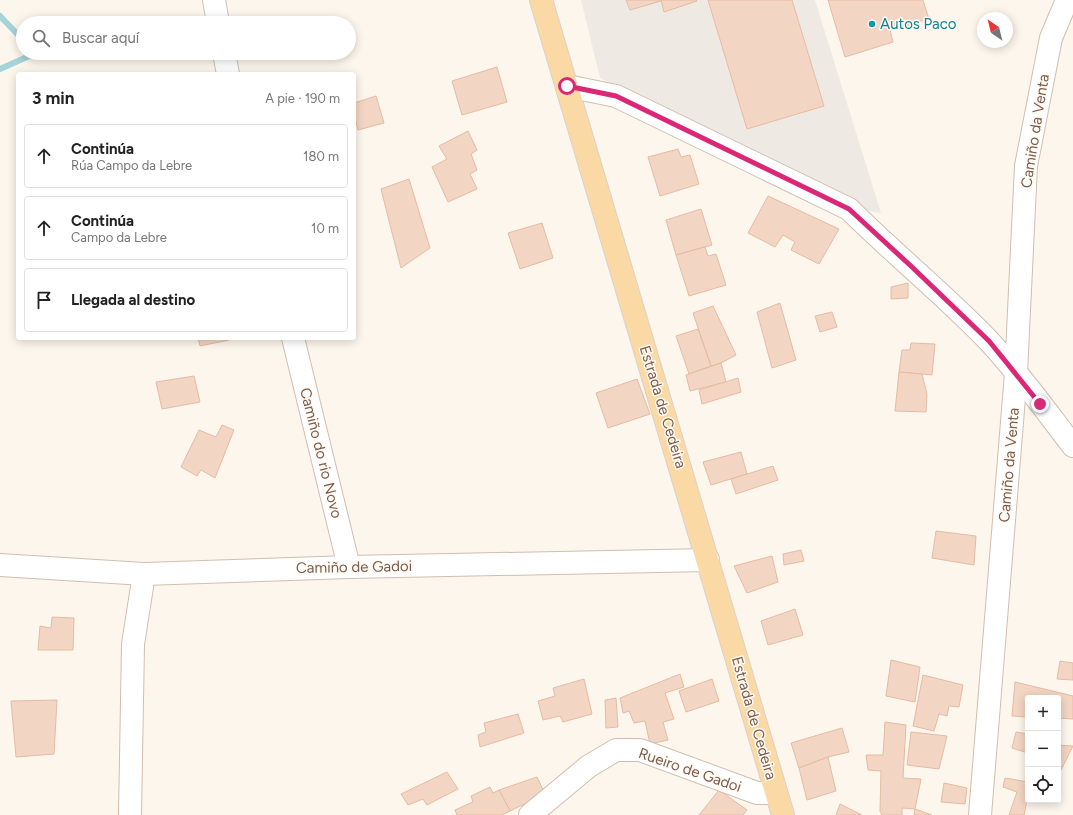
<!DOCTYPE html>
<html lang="es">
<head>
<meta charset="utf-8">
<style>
	body { margin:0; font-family:Figtree,sans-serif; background:#f2f2f2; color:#222 }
	.controls { position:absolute; right:12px; bottom:12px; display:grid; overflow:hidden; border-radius:4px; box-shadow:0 2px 10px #0003 }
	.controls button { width:36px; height:36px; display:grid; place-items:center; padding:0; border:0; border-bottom:1px solid #e0e0e0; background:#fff; color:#222; font:20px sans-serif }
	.compass { position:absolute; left:977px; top:12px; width:36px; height:36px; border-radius:50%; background:#fff; box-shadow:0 2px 10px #0003; rotate:325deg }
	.stop { position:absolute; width:12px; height:12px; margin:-9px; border:3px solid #db2777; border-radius:50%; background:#fff }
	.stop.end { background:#db2777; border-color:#fff; box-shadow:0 1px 4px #0008 }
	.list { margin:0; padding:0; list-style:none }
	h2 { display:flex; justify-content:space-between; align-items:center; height:52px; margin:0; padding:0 16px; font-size:17px }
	h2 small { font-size:13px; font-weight:400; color:#767676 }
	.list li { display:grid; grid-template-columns:26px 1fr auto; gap:12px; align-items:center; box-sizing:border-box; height:64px; margin:0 8px 8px; padding:0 8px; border:1px solid #e0e0e0; border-radius:4px }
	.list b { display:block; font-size:15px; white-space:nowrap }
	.list p { margin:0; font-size:13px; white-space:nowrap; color:#767676 }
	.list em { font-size:13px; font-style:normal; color:#767676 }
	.icon { flex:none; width:22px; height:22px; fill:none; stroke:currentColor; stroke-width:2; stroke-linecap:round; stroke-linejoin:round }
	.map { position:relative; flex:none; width:1073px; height:815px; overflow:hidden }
	.search { position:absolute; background:#fff; box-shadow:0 2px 10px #0003; left:16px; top:16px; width:340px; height:44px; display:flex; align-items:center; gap:10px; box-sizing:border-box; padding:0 14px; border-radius:22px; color:#767676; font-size:15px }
	.panel { position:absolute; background:#fff; box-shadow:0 2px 10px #0003; left:16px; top:72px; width:340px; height:268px; border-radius:4px }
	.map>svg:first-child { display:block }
</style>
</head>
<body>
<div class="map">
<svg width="1073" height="815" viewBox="0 0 1073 815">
	<rect width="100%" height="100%" fill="#fdf6ec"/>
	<!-- industrial -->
	<polygon fill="#efe9e4" points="581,0 815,0 881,213 864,210 600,78"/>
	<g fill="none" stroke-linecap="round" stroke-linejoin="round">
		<!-- stream -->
		<g stroke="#a5d3da" stroke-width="6">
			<polyline points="0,16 23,40"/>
			<polyline points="0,69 36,53"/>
		</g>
	</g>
	<!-- building -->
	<g fill="#f3d5c3" stroke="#e6bba3">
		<polygon points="626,0 661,0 661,1 630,10"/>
		<polygon points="661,0 696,0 697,1 664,12"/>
		<polygon points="708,0 792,0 824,106 747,129"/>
		<polygon points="828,0 923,0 929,19 890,30 893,42 845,57"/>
		<polygon points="497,67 507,102 462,115 452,81"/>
		<polygon points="376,96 384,123 358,130 354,114 354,103"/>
		<polygon points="468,131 477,150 471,154 477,170 470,174 477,189 448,202 432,167 447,159 439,146"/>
		<polygon points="678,149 681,157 690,155 699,184 660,196 648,157"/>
		<polygon points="409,179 430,248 401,268 381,189"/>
		<polygon points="768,196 839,229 819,264 791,250 795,242 783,235 775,247 748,233"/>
		<polygon points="701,209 712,245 676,255 666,220"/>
		<polygon points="542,223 553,258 520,269 508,233"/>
		<polygon points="705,247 708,256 716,254 726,285 689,296 676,255"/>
		<polygon points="908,283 908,298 891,299 891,287"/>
		<polygon points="780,303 796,360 772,368 757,312"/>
		<polygon points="713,306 736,355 721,363 711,366 693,313"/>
		<polygon points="832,312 837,327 820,332 815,316"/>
		<polygon points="698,329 711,366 689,374 676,336"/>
		<polygon points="198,338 228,338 229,340 200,346"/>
		<polygon points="911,343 935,344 932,375 899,372 902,350 910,350"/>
		<polygon points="721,363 726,382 690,391 686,375"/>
		<polygon points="899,372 922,374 927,394 926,412 895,411"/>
		<polygon points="194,376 200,402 162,409 156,382"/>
		<polygon points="738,378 741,392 702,404 699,390"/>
		<polygon points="637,379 650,414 608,428 596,393"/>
		<polygon points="222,425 234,430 215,478 201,470 197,476 181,467 199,430 216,437"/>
		<polygon points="741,452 747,474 711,485 703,462"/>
		<polygon points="773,466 778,480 736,494 731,479"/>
		<polygon points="936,531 976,536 974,565 932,558"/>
		<polygon points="801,550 804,561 784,565 783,554"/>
		<polygon points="772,556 778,582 747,593 734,566"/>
		<polygon points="795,609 803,635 768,645 761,621"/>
		<polygon points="52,617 74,618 73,650 38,650 40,626 51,628"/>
		<polygon points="891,660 920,667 915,702 886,696"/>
		<polygon points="1060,661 1073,663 1073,680 1057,679"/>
		<polygon points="680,674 684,687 665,693 674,719 663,722 668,740 650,744 645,721 634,723 629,711 623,713 620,698"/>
		<polygon points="923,675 963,685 959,707 949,706 947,716 939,714 934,731 913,726"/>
		<polygon points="584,679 592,714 563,722 560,716 543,720 538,701 555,696 553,688"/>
		<polygon points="712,679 719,701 686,712 679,691"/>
		<polygon points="1015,682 1073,696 1073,719 1058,718 1058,698 1028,698 1028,717 1012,716"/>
		<polygon points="616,698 618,727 606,728 605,700"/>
		<polygon points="57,700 54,754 16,757 11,701"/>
		<polygon points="518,714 524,733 480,747 478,735 486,732 484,723"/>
		<polygon points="885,722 906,725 903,778 921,779 915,809 902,808 902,815 882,815 880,811 881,771 868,770 866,755 883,755"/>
		<polygon points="842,728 849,752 828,757 799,768 791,743"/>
		<polygon points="911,732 947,736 939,769 907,765"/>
		<polygon points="1016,732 1028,734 1028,753 1012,748"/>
		<polygon points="1058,745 1073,746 1061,770 1058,768"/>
		<polygon points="828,757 836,791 807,800 799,768"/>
		<polygon points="447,772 458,789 427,805 423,799 408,805 401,794"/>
		<polygon points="537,777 545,794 510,811 499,790"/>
		<polygon points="1005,778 1028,782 1028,796 1024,815 1009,815 1017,792 1003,787"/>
		<polygon points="944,783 967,788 965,804 941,802"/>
		<polygon points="490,787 493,793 499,790 510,811 502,815 457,815 455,810 473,802 471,796"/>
		<polygon points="719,790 747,810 743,815 699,815"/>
		<polygon points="840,804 862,815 836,815"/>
		<polygon points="915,809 932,815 914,815"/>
	</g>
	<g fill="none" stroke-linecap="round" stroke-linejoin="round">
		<defs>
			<g id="minor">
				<polyline points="214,0 218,23"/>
				<polyline points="224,53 228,74"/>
				<path d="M567,86L616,96L849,209C894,254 944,294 988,340C1019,373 1046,411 1073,446"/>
				<polyline points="293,338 349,567"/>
				<polyline points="0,565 144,574 349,567 708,560"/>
				<polyline points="130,815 133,644 144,574"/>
				<polyline points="530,815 589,766 616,750 640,750 757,793 776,793"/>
				<polyline points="980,815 1016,373 1026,166 1051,38 1067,0"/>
			</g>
			<polyline id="major" points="541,0 783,815"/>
		</defs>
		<!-- minor casing -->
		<use href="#minor" stroke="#d1beb0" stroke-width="24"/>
		<!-- major casing -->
		<use href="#major" stroke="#dad1cd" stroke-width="24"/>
		<!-- minor -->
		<use href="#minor" stroke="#fff" stroke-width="22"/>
		<!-- major -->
		<use href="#major" stroke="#fbd9a5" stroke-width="22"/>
	</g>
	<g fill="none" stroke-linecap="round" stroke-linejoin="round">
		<!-- route -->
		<polyline stroke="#db2777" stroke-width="5" points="567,86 616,96 849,209 912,267 989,341 1040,404"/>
	</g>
	<!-- markers -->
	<circle fill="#0f9aa8" stroke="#fffaf3" stroke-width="1.5" cx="872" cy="24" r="4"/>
	<g text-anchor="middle" stroke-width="3" stroke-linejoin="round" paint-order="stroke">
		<!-- culture labels -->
		<g font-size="15" fill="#0d838f" stroke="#fffaf3" text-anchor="start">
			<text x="880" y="29">Autos Paco</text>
		</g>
		<!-- street labels -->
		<g font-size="15" fill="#7a5c4d" stroke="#fffaf3">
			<text transform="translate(1035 131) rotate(-81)" y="5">Camiño da Venta</text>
			<text transform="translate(663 407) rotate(73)" y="5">Estrada de Cedeira</text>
			<text transform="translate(321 453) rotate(76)" y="5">Camiño do rio Novo</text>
			<text transform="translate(1009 465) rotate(-85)" y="5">Camiño da Venta</text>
			<text transform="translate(354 567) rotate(-1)" y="5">Camiño de Gadoi</text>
			<text transform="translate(754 718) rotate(74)" y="5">Estrada de Cedeira</text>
			<text transform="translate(690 770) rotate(19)" y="5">Rueiro de Gadoi</text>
		</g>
	</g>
</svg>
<div class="controls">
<button>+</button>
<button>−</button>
<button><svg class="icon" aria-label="locate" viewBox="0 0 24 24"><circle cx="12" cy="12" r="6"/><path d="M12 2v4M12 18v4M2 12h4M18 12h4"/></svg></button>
</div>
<svg class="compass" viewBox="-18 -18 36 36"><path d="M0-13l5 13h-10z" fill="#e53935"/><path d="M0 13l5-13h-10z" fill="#767676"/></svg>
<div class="stop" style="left:567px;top:86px"></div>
<div class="stop end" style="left:1040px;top:404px"></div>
<div class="search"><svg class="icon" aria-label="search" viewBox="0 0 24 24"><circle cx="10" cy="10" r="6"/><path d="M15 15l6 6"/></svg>Buscar aquí</div>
<section class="panel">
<h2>3 min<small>A pie · 190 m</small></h2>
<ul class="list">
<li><svg class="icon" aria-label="ahead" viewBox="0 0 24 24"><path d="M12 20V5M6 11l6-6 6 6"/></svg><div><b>Continúa</b><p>Rúa Campo da Lebre</p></div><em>180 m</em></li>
<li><svg class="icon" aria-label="ahead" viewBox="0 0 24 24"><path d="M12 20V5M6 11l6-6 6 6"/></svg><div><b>Continúa</b><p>Campo da Lebre</p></div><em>10 m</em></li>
<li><svg class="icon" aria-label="arrive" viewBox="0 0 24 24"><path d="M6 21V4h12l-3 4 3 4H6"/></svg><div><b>Llegada al destino</b></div></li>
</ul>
</section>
</div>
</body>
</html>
